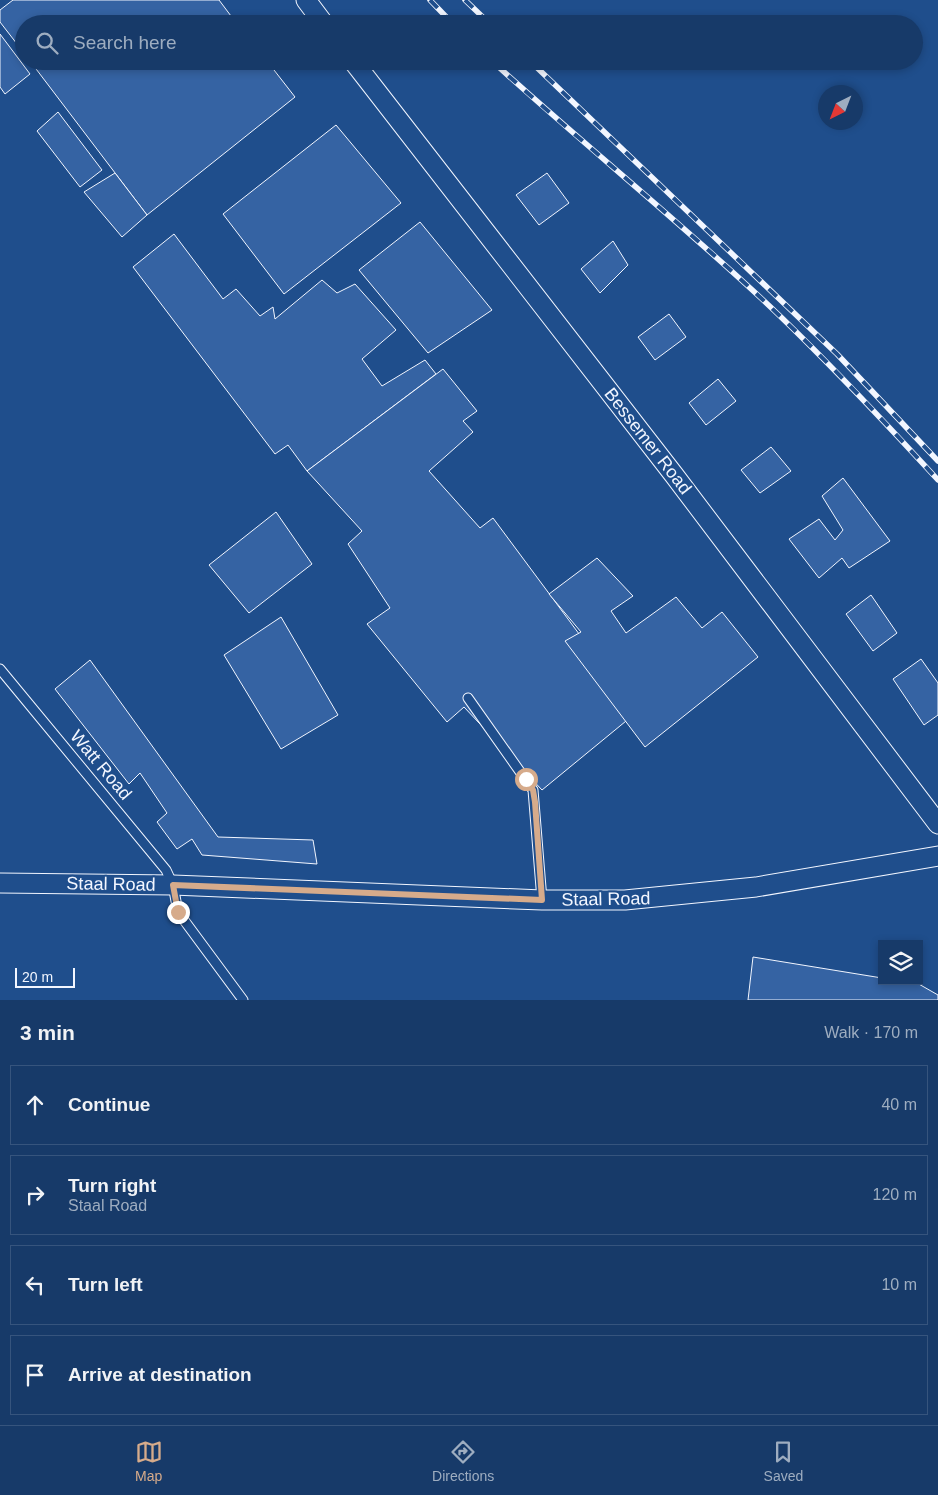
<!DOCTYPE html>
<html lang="en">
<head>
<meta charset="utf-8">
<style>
	body { margin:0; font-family:Helvetica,sans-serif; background:#20416f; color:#f1f3f6 }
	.controls { position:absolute; right:15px; bottom:15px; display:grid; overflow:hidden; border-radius:0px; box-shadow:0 2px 8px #0003 }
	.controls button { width:45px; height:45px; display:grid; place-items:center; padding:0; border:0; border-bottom:1px solid #36547d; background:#173a69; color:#f1f3f6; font:25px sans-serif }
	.compass { position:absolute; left:818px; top:85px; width:45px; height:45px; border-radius:50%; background:#173a69; box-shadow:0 2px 8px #0003; rotate:222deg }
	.scale { position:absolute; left:15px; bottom:12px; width:60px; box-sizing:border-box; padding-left:5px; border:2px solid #f2f6ff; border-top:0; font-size:14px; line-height:18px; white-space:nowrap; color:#f2f6ff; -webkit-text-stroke:4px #1f4e8c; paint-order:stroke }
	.stop { position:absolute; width:15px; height:15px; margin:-11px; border:4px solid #d6ab8b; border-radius:50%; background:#fff }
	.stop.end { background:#d6ab8b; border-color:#fff; box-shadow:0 1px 5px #0008 }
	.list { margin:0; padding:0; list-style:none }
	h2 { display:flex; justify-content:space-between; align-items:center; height:65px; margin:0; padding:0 20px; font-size:21px }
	h2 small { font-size:16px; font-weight:400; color:#9eadc0 }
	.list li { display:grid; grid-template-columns:32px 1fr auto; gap:15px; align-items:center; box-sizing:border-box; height:80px; margin:0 10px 10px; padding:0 10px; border:1px solid #36547d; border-radius:0px }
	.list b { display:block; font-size:19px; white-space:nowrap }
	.list p { margin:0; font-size:16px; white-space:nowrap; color:#9eadc0 }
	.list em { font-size:16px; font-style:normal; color:#9eadc0 }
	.icon { flex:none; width:28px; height:28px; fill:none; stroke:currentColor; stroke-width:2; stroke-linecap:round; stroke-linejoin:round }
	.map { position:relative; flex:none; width:938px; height:1000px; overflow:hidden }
	.search { position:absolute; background:#173a69; box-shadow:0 2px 8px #0003; left:15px; right:15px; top:15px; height:55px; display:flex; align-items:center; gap:12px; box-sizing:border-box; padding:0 18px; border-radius:28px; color:#9eadc0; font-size:19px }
	.sheet { height:425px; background:#173a69 }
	nav { display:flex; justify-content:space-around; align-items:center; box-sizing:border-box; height:70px; border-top:1px solid #36547d; background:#173a69; font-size:14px; color:#9eadc0 }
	nav a { display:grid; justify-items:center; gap:2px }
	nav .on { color:#d6ab8b }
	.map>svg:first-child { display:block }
</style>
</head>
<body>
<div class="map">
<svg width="938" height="1000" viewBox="0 0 938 1000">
	<rect width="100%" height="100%" fill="#1f4e8c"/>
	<!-- building -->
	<g fill="#3563a3" stroke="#f2f6ff">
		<polygon points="13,0 219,0 237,24 24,24 24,53 0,22 0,10"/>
		<polygon points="0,34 30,74 5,94 0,87"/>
		<polygon points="30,61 267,61 295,97 147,215"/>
		<polygon points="58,112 102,170 80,187 37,131"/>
		<polygon points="336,125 401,203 284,294 223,214"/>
		<polygon points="115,173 147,215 122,237 84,192"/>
		<polygon points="547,173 569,203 539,225 516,195"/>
		<polygon points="420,222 492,310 428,353 359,270"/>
		<polygon points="174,234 223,299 236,289 260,316 273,307 275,319 322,280 337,293 355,284 396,330 362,359 382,386 425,360 436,374 307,471 288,445 275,454 133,267"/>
		<polygon points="613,241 628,265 600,293 581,269"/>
		<polygon points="669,314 686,337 655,360 638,337"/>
		<polygon points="443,369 477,411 463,421 473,432 429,471 480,528 493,518 637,712 542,790 464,707 447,722 367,624 390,608 348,544 362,531 307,471"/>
		<polygon points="718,379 736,401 706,425 689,403"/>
		<polygon points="771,447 791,471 760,493 741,470"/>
		<polygon points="843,478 890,541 849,568 842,558 819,578 789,539 819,519 835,540 843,530 822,496"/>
		<polygon points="276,512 312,564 249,613 209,565"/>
		<polygon points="597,558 633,596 611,611 626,633 676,597 702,628 722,612 758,657 645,747 565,641 581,632 549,594"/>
		<polygon points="871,595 897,633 873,651 846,614"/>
		<polygon points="281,617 338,715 281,749 224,655"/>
		<polygon points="921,659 938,683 938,715 924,725 893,679"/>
		<polygon points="90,660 218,837 313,840 317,864 202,855 192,839 177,849 157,822 167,813 140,773 129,784 55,689"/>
		<polygon points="753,957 882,978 882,981 917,983 938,995 938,1000 748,1000"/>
	</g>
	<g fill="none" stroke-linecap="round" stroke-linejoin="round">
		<defs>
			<g id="lane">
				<polyline points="0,669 166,870 173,885 178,912 243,1000"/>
				<polyline points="468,698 533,790 542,900"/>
			</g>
			<g id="street">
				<polyline points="306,0 324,24"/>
				<polyline points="353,61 674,475 938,824"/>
				<polyline points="0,883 173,885 542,900 625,900 756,887 938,856"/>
			</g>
		</defs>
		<!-- lane casing -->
		<use href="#lane" stroke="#f2f6ff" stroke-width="11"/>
		<!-- street casing -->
		<use href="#street" stroke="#f2f6ff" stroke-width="21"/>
		<!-- lane -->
		<use href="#lane" stroke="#1f4e8c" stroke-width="9"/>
		<!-- street -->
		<use href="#street" stroke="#1f4e8c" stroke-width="19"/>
		<defs>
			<g id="rail">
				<polyline points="430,0 453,24"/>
				<polyline points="465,0 490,24"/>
				<path d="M492,61C581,142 674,217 762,299C823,356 881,418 938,480"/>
				<polyline points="530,61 837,354 938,461"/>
			</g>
		</defs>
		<!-- rail casing -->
		<use href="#rail" stroke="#f2f6ff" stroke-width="5.5"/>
		<!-- rail -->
		<use href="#rail" stroke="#1f4e8c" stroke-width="4" stroke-dasharray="11" stroke-linecap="butt"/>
	</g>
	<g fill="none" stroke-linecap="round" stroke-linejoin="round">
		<!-- route -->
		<polyline stroke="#d6ab8b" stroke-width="6" points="178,912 173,885 542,900 535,802 533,790 526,779"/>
	</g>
	<g text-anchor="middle" stroke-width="4" stroke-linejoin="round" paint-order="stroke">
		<!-- street labels -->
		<g font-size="18" fill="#f2f6ff" stroke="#1f4e8c">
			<text transform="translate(648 441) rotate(52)" y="6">Bessemer Road</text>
			<text transform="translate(101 765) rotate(50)" y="6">Watt Road</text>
			<text transform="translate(111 884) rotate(1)" y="6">Staal Road</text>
			<text transform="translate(606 899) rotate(-1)" y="6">Staal Road</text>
		</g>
	</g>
</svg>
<div class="controls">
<button><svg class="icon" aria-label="layers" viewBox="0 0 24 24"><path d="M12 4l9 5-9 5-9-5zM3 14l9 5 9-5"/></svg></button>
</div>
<svg class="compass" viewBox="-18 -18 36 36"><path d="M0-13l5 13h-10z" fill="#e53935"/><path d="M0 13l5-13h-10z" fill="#9eadc0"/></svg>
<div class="scale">20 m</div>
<div class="stop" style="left:526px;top:779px"></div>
<div class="stop end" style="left:178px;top:912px"></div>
<div class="search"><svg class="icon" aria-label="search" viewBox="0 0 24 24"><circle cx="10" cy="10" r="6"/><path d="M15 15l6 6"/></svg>Search here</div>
</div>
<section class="sheet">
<h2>3 min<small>Walk · 170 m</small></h2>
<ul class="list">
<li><svg class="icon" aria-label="ahead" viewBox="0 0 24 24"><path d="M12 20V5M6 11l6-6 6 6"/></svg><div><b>Continue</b></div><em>40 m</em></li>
<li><svg class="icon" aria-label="right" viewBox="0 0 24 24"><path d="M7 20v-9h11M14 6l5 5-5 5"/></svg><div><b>Turn right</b><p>Staal Road</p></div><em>120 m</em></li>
<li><svg class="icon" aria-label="left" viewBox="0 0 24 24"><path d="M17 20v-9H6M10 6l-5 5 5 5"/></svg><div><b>Turn left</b></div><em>10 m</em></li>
<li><svg class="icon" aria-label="arrive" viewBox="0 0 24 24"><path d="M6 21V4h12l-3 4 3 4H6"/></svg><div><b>Arrive at destination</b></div></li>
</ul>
</section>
<nav>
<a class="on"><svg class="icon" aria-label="map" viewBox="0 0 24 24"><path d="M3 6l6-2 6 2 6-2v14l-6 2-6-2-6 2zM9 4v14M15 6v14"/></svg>Map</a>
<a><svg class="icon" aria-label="directions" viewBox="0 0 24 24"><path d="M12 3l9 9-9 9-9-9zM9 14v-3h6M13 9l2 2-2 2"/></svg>Directions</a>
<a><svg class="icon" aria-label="saved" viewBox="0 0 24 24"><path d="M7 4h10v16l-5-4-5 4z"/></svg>Saved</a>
</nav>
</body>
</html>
